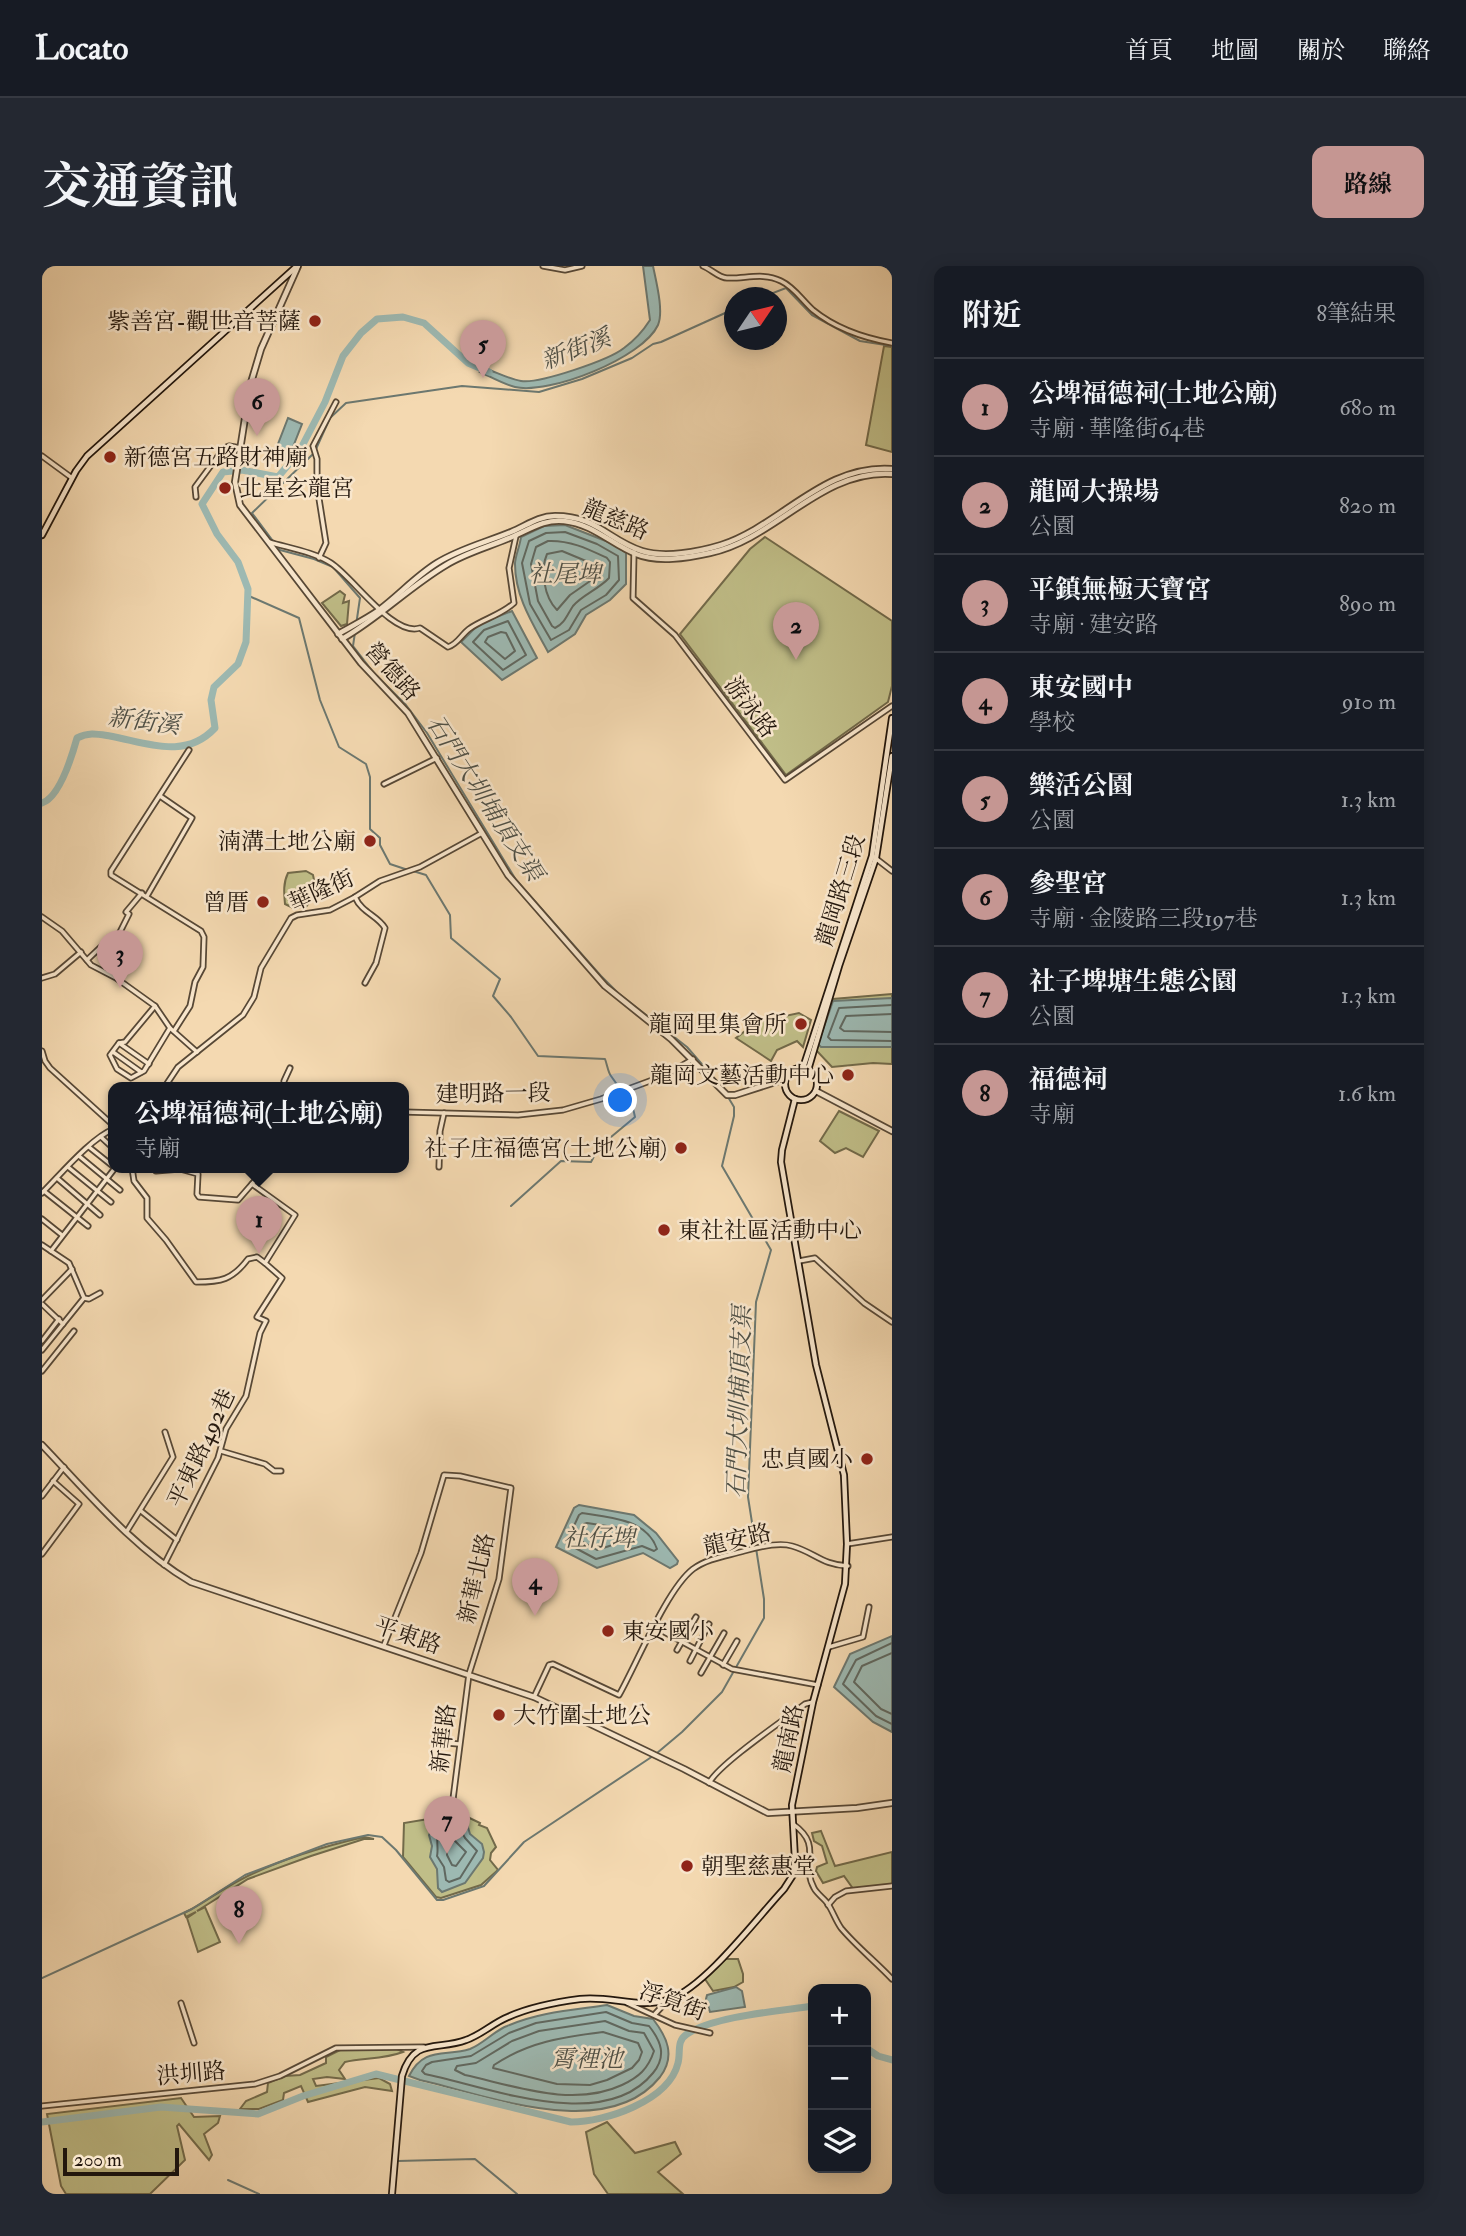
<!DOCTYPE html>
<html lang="zh-TW">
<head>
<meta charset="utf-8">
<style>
	body { margin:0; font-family:"IM FELL Double Pica","Noto Serif TC",serif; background:#242831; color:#f1f3f6 }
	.controls { position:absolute; right:21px; bottom:21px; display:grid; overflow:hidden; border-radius:14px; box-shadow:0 4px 18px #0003 }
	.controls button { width:63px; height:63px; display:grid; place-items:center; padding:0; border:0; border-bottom:2px solid #363941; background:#171b24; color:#f1f3f6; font:35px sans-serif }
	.compass { position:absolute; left:682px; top:21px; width:63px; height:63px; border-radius:50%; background:#171b24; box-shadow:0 4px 18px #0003; rotate:55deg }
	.scale { position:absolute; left:21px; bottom:18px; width:116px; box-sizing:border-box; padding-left:7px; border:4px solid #23170d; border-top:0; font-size:19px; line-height:24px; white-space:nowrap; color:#23170d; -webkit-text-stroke:5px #f8e6cc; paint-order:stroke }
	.you { position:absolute; left:579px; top:835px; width:24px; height:24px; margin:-18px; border:5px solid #fff; border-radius:50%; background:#1a73e8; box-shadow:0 0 0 10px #1a73e833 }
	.badge { display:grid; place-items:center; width:46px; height:46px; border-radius:50%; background:#c59692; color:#111; font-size:23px; font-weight:700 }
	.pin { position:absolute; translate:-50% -58px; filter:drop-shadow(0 2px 4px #0008) }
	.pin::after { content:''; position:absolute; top:37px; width:24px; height:21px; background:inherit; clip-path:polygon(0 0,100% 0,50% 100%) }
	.popup { position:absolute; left:66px; top:816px; width:301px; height:91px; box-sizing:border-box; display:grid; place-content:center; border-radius:14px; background:#171b24; filter:drop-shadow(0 2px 5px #0005); font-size:23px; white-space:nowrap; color:#9ea1a6 }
	.popup b { font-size:26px; color:#f1f3f6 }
	.popup::after { content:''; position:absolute; left:50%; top:100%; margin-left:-14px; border:14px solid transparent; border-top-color:#171b24 }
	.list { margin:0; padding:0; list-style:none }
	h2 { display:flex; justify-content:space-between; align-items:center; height:91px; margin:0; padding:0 28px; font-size:30px }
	h2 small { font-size:23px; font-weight:400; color:#9ea1a6 }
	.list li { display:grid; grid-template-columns:46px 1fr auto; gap:21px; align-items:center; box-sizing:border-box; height:98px; padding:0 28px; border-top:2px solid #363941 }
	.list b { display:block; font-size:26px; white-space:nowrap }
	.list p { margin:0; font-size:23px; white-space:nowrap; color:#9ea1a6 }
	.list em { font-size:23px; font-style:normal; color:#9ea1a6 }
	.icon { flex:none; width:38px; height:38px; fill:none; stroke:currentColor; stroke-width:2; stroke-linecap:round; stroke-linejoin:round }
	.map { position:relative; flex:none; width:850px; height:1928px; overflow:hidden; border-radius:14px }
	header { display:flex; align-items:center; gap:42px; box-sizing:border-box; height:98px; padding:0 35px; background:#171b24; border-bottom:2px solid #363941 }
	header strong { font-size:33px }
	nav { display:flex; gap:38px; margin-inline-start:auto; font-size:24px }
	.intro { display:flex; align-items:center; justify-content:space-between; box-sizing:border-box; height:168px; padding:0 42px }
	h1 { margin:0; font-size:49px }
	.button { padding:18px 32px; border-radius:14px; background:#c59692; color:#111; font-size:24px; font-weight:700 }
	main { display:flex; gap:42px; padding:0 42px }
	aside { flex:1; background:#171b24; border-radius:14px; box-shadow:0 4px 18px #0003 }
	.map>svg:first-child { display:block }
</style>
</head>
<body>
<header>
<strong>Locato</strong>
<nav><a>首頁</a><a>地圖</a><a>關於</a><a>聯絡</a></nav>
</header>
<div class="intro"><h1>交通資訊</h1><a class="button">路線</a></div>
<main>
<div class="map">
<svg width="850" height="1928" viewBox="0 0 850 1928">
	<rect width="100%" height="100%" fill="#f4d9b1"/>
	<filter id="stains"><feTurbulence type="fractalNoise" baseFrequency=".00286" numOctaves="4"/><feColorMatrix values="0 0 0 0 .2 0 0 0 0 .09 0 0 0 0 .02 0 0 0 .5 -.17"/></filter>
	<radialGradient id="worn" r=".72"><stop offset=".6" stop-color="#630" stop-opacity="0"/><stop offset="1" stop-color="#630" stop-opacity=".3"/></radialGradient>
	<!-- green -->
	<g fill="#c0be88" stroke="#726a4a" stroke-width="2">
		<polygon points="842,80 850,81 850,186 824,179"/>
		<polygon points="723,271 850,355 850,420 846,436 744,509 638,368 708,283"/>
		<polygon points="298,325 303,329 301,337 307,335 305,358 299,360 280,337"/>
		<path d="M264,605L271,609C274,620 271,632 264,641L251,642L243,638C242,627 241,617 246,607Z"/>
		<polygon points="850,728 850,798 831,797 790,801 774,784 791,733"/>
		<polygon points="757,747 769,754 761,781 755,775 735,784 729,795 694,772 715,756"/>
		<polygon points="797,845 837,865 821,891 804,882 793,887 778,875"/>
		<polygon points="413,1545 438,1557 437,1559 445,1562 454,1581 449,1587 448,1594 456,1604 439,1619 399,1632 394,1631 361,1591 362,1557 410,1549"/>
		<polygon points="779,1565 793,1600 850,1586 850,1619 812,1624 802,1610 781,1617 774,1605 775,1601 785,1597 780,1580 772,1575 770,1567"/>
		<path d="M322,1571L332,1573H322L269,1590L206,1613L155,1645L163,1641L178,1676L156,1686L145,1652L154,1646L144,1651L142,1647C161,1638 178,1624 198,1614C236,1594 279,1581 322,1571Z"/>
		<polygon points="684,1693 696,1693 701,1708 701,1716 692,1721 671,1725 663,1713 670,1704"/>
		<path d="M351,1781L361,1786C343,1793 322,1792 303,1796L297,1804L303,1813L285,1811L271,1813L274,1820L337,1812L348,1818L350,1825L323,1821L266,1836L259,1820L242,1827L241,1834L217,1843H198L204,1835L225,1826L226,1817L243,1810L258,1809L284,1797V1791L298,1784Z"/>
		<polygon points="139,1832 152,1851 178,1850 176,1857 162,1868 170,1889 167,1894 137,1858 135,1860 143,1894 108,1928 24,1928 19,1920 5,1848"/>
		<polygon points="565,1856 593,1887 633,1876 639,1888 616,1906 641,1928 566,1928 552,1908 544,1866"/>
	</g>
	<!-- water -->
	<g fill="#9db9b2" stroke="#6c7870" stroke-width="2">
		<path d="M601,0H611C614,15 622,45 616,59C601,92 507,129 473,121C461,118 449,111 438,106L442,102C454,106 467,113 479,115C497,118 567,94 582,82C593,74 601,65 608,54Z"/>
		<polygon points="246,152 260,158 245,196 231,191"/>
		<path d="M523,259L574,279L584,287V318L568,334L544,349L533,368L506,386C491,358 473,331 473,298C473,290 478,280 479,271L502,260Z"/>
		<polygon points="470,345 495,392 460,414 419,376 437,358"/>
		<polygon points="850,732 850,781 779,781 776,778 791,735"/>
		<polygon points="537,1239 592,1249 614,1267 636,1295 635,1298 628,1302 601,1287 555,1302 514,1281 532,1242"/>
		<polygon points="850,1370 850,1466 831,1456 792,1421 808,1388"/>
		<polygon points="406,1555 422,1555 425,1558 428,1568 440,1578 442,1586 441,1592 423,1617 400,1626 396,1622 395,1603 388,1591 390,1580 387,1569 392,1559"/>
		<polygon points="694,1721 700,1725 703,1741 668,1746 664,1733 665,1729"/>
		<path d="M565,1739L592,1750L611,1753C625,1771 634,1790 618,1811C565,1877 445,1829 378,1814L367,1810C382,1780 403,1791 428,1783C441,1778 452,1765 465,1760C497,1746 531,1744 565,1739Z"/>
	</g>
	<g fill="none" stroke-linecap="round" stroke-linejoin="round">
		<!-- shore -->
		<g stroke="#606860" stroke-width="2">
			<polygon points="523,266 555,278 576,290 577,314 564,329 539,344 527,364 509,374 488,338 480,297 487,275 504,267"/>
			<path d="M506,275C528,274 546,283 565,292L568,296L567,312C557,323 540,329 531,340C525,349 523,357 513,362L510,360L496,335L489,298L494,281Z"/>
			<path d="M520,285L556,300L558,306L551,313L528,329L515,344C502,331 498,304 505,288Z"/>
			<polygon points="466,355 484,389 461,404 431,376 442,364"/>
			<polygon points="459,366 464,367 473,385 463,393 443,376 446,371"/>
			<polyline points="850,739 797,742 786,771 789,774 850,775"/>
			<polyline points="850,748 804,750 798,762 802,765 850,766"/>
			<path d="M540,1247C567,1251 605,1253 615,1283L612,1285L600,1280L554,1293L524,1277L537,1249Z"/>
			<polygon points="545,1257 585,1263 592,1272 555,1284 536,1273 542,1258"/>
			<polyline points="850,1377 814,1394 801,1418 834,1450 850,1458"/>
			<polyline points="850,1387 820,1400 812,1416 839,1443 850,1448"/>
			<path d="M407,1562L418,1563L423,1572L435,1585L418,1612L407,1616L404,1614L402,1601L395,1590C397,1582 393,1570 397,1564Z"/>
			<polygon points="409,1571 424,1586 414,1600 410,1599 405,1589 405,1573"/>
			<path d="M564,1746L590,1757L607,1760C619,1775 625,1790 611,1807C562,1868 446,1821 383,1808L380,1805L384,1799L390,1796L429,1790L467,1767L494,1757Z"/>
			<path d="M563,1755L587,1765L602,1767L612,1785C606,1803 597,1811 580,1819C531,1842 473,1820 423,1809L413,1804L415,1800L434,1797L470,1775L497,1765Z"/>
			<path d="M561,1766L596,1777L600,1786L597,1794L590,1802L565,1814L548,1819L515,1818L451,1802L452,1799C486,1776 521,1771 561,1766Z"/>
		</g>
		<!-- stream -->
		<g stroke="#6c7870" stroke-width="2">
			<polyline points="718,32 744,22 770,49 818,75 850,80"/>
			<polyline points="274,183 288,152 304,137 420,120 497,126 540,113 590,92 611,78 619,76 692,43"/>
			<polyline points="231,275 210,247 271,188"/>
			<polyline points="235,280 238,284 272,293 291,301 318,332 311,380 331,406"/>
			<polyline points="207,330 257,352 278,434 297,481 324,498 328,511 328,563 338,572 338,579 348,598 366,604"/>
			<polyline points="335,410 364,439 385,467 474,614 559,710 576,727 645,781 684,826"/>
			<path d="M371,605L384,609L408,649L409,672L458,713L451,730L469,751L496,790L563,793C565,798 566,806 569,810C581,829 588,826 593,851L557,881L549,896L519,895L469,940"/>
			<polyline points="615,1487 640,1466 680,1426 722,1352 722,1333 706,1231 714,1036 729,984 680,900 692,850 692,841 686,831"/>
			<polyline points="0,1712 150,1643 203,1609 285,1578 326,1569 340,1571 354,1584 395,1634 401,1634 442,1620 482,1576 611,1490"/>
			<polyline points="356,1895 433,1893 475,1928"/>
			<polyline points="186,1914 217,1928"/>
		</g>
		<!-- river -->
		<g stroke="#9db9b2" stroke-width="7">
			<path d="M0,537C18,531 30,490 35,472C47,466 55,468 68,470C106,477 143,494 173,462L169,434L172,421L196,398L204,376L206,323L196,296L175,268L160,238L181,206L200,204L236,211L257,186L283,136L301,90L319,67L335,53L361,51L382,57L426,97L447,106"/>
			<polyline points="824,1782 836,1790 850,1794"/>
			<path d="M0,1856L119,1841L216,1848L261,1830L334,1808L529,1856C563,1856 627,1835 636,1797C639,1786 634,1775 645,1768C672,1750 738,1745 771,1740"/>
		</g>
		<defs>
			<g id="minor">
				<polyline points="501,0 523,4 540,0"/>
				<path d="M661,0C669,3 677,12 685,12C703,13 721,6 739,15C752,21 760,34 771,44C793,62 822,72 850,77"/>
				<polyline points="0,190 30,212"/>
				<polyline points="154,231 153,221 182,182 187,180 199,182"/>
				<path d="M227,276C247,282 272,286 289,297C311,311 351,371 378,362L406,381C416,378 419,369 427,363C441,353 459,349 472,337L467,302L474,270"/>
				<polyline points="592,286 591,332 633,369 743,514 850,440"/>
				<polyline points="277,292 284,277 275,220 275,193 271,180 294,136"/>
				<polyline points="342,518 395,492"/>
				<polyline points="832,591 850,605"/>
				<polyline points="105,630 150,552 118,530"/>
				<path d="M313,631C320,647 335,649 343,662L334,697L323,717"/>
				<polyline points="0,651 20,665 49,699 74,712 113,740 128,762 155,786"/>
				<polyline points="45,694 62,678 76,670 87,648 84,646 100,627"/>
				<polyline points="0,712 13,708 39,686"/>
				<polyline points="113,740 83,776 77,777 68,789 75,803 89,812 102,805 128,762"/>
				<polyline points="132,765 148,740 153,716 161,701 162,671 159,665 69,609 69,605 147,484"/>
				<polyline points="77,777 107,798"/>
				<polyline points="0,785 3,795 8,802 72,860"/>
				<polyline points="71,786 99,806"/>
				<polyline points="122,822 136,801 201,749 212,731 219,702 249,652 255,649 288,644 313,631 338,615 378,601 440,567"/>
				<polyline points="242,822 242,815 248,802"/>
				<polyline points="362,846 476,849 521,844 559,833 624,809 651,793"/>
				<polyline points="59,871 72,883"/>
				<polyline points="47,881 72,901"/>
				<polyline points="37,890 78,924"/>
				<polyline points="26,901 69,936"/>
				<polyline points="397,901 398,865 402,847"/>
				<path d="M90,902L92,915L105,932V952L124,974L154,1016C179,1016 190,1014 206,993L215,991L223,997"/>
				<polyline points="114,905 138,903 156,908 155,928 157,931 196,934 224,902"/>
				<polyline points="15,912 58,949"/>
				<polyline points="2,925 46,960"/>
				<path d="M0,927C18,909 50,871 72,863"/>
				<polyline points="0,953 20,969"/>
				<polyline points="0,979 27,997 42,1032 47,1033 58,1027"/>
				<polyline points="9,985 73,902"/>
				<polyline points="757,995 773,992 822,1037 850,1056"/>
				<polyline points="0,1034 30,1003"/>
				<polyline points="0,1038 21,1058"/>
				<polyline points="0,1075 17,1053"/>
				<polyline points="0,1084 42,1032"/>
				<polyline points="0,1105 32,1065"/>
				<polyline points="179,1185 223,1198 232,1205 239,1205"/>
				<polyline points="0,1230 22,1201"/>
				<polyline points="99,1245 135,1274"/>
				<polyline points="85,1265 131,1191 123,1166"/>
				<polyline points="805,1278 850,1271"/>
				<polyline points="0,1288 37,1238 11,1215"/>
				<polyline points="122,1299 176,1192 184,1163 204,1130 218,1067 224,1055 215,1051 240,1012 223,997 253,949 210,918"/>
				<polyline points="613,1361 690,1403 776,1419"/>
				<polyline points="342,1379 379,1287 402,1209 418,1210 469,1222 457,1313 427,1408 410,1541"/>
				<polyline points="787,1381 821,1371 827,1341"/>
				<polyline points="635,1384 654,1351"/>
				<polyline points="648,1395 667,1358"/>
				<polyline points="681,1399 695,1375"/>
				<polyline points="659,1407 682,1367"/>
				<path d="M492,1431L507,1399L511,1398L577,1429C595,1397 625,1323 651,1303C666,1292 685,1290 702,1285C716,1281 736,1276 750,1280C772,1286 780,1299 806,1300"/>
				<polyline points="392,1476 417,1478"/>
				<path d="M667,1517C677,1498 742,1454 763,1438L771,1436"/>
				<path d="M751,1558C782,1580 758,1597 772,1622C775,1628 782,1632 786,1638C791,1646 794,1655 799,1662C814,1680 834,1696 850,1713"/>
				<polyline points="786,1639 793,1631 804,1625 850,1620"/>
				<polyline points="139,1737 152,1777"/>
				<polyline points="585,1737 633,1759 668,1767"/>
				<polyline points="613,1748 626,1734"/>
				<polyline points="0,1840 213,1818 238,1810 294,1782 382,1781"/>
			</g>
			<g id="tertiary">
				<polyline points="256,0 219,83 208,120 193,216 198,239 319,397 366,447 466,609 563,720 629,773 685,829 693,829 743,813"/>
				<path d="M296,368C310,360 324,353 337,344C357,329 374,310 395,297C417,283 445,276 469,266C484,260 496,250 513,250C555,250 566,274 600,285C623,292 656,286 679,279C740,259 781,198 850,203"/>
				<path d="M300,373C337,352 367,321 404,299C425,286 450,280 472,270C490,262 503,253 522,255C551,258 569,278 594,288C616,297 645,292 668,287C734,273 779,203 850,208"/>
				<polyline points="774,825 850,865"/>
				<path d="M0,1179C46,1227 91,1282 149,1316L492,1431L642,1503L726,1547L815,1542L850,1537"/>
			</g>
			<g id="secondary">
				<polyline points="0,269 34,205 45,190 255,0"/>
				<circle cx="759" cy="818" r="16"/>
				<polyline points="761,802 830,590 850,452"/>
				<polyline points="766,804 797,700 834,592 850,490"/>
				<path d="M350,1928L360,1810C372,1770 396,1785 424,1774C439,1769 451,1757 466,1751C488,1741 515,1736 538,1733C569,1729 598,1744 628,1733C664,1720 714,1653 742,1623L751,1609L753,1594L750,1539L771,1436L803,1318L805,1278L802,1209L774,1099L739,896L740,884L753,833"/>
			</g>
		</defs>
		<!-- minor casing -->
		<use href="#minor" stroke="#574836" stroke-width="7"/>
		<!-- tertiary casing -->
		<use href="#tertiary" stroke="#574836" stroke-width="8"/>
		<!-- secondary casing -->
		<use href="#secondary" stroke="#23170d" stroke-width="8"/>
		<!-- minor -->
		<use href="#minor" stroke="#f8e6cc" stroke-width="3.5"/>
		<!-- tertiary -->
		<use href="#tertiary" stroke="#f8e6cc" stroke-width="4.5"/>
		<!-- secondary -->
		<use href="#secondary" stroke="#f8e6cc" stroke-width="4.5"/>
	</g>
	<!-- markers -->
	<g fill="#8f2418" stroke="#f8e6cc" stroke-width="2.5">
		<circle cx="273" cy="55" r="7"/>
		<circle cx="68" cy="191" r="7"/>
		<circle cx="183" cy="222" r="7"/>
		<circle cx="328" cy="575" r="7"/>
		<circle cx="221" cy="636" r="7"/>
		<circle cx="759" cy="758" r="7"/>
		<circle cx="806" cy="809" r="7"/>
		<circle cx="639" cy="882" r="7"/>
		<circle cx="622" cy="964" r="7"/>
		<circle cx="825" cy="1193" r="7"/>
		<circle cx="566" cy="1365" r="7"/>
		<circle cx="457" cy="1449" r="7"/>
		<circle cx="645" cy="1600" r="7"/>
	</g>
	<g text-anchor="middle" stroke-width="5" stroke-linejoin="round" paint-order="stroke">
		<!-- poi labels -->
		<g font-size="23" fill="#23170d" stroke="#f8e6cc" text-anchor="end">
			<text x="259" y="63">紫善宮-觀世音菩薩</text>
			<text x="82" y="199" text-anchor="start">新德宮五路財神廟</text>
			<text x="197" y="230" text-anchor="start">北星玄龍宮</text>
			<text x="314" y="583">湳溝土地公廟</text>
			<text x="207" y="644">曾厝</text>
			<text x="745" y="766">龍岡里集會所</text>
			<text x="792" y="817">龍岡文藝活動中心</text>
			<text x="625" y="890">社子庄福德宮(土地公廟)</text>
			<text x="636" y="972" text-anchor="start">東社社區活動中心</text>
			<text x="811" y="1201">忠貞國小</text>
			<text x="580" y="1373" text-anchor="start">東安國小</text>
			<text x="471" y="1457" text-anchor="start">大竹圍土地公</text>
			<text x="659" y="1608" text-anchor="start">朝聖慈惠堂</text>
		</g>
		<!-- street labels -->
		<g font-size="23" fill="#23170d" stroke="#f8e6cc">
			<text transform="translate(574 253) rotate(23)" y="8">龍慈路</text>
			<text transform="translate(351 405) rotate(48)" y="8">營德路</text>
			<text transform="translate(709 441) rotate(53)" y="8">游泳路</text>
			<text transform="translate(279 624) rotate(-24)" y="8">華隆街</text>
			<text transform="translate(798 624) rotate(-73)" y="8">龍岡路三段</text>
			<text transform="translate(451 827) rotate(-1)" y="8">建明路一段</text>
			<text transform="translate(159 1182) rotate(-65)" y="8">平東路492巷</text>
			<text transform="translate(695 1273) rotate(-13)" y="8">龍安路</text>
			<text transform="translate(434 1312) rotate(-77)" y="8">新華北路</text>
			<text transform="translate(366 1369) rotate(19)" y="8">平東路</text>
			<text transform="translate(401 1472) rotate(-83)" y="8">新華路</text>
			<text transform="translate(746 1472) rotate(-78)" y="8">龍南路</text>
			<text transform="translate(631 1735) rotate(20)" y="8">浮筧街</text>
			<text transform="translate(149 1807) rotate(-5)" y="8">洪圳路</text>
		</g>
		<!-- water labels -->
		<g font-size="24" font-style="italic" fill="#4e5047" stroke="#f8e6cc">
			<text transform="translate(534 83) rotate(-21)" y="8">新街溪</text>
			<text x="523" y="316">社尾埤</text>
			<text transform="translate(102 455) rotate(7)" y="8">新街溪</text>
			<text transform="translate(443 532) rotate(57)" y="8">石門大圳埔頂支渠</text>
			<text transform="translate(697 1136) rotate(-88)" y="8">石門大圳埔頂支渠</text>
			<text x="557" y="1280">社仔埤</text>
			<text x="545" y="1801">霄裡池</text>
		</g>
	</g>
	<rect width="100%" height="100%" filter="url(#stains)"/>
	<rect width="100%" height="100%" fill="url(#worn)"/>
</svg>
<div class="controls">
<button>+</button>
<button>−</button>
<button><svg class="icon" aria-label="layers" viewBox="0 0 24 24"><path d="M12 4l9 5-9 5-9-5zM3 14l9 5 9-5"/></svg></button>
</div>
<svg class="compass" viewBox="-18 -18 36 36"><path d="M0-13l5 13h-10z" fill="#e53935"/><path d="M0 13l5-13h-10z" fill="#9ea1a6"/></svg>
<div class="scale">200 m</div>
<div class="you"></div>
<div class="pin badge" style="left:217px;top:988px">1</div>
<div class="popup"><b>公埤福德祠(土地公廟)</b>寺廟</div>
<div class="pin badge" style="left:754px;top:394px">2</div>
<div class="pin badge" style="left:78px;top:722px">3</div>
<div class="pin badge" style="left:493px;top:1350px">4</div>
<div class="pin badge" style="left:441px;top:112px">5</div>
<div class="pin badge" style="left:215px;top:170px">6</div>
<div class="pin badge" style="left:405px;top:1588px">7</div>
<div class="pin badge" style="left:197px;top:1678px">8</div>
</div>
<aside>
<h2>附近<small>8筆結果</small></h2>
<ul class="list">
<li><span class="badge">1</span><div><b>公埤福德祠(土地公廟)</b><p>寺廟 · 華隆街64巷</p></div><em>680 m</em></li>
<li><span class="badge">2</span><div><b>龍岡大操場</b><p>公園</p></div><em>820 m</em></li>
<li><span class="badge">3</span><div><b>平鎮無極天寶宮</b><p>寺廟 · 建安路</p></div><em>890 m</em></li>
<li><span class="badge">4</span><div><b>東安國中</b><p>學校</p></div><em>910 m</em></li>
<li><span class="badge">5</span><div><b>樂活公園</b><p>公園</p></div><em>1.3 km</em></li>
<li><span class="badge">6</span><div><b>參聖宮</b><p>寺廟 · 金陵路三段197巷</p></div><em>1.3 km</em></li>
<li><span class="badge">7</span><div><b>社子埤塘生態公園</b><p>公園</p></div><em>1.3 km</em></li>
<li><span class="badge">8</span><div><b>福德祠</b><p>寺廟</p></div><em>1.6 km</em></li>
</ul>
</aside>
</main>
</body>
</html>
